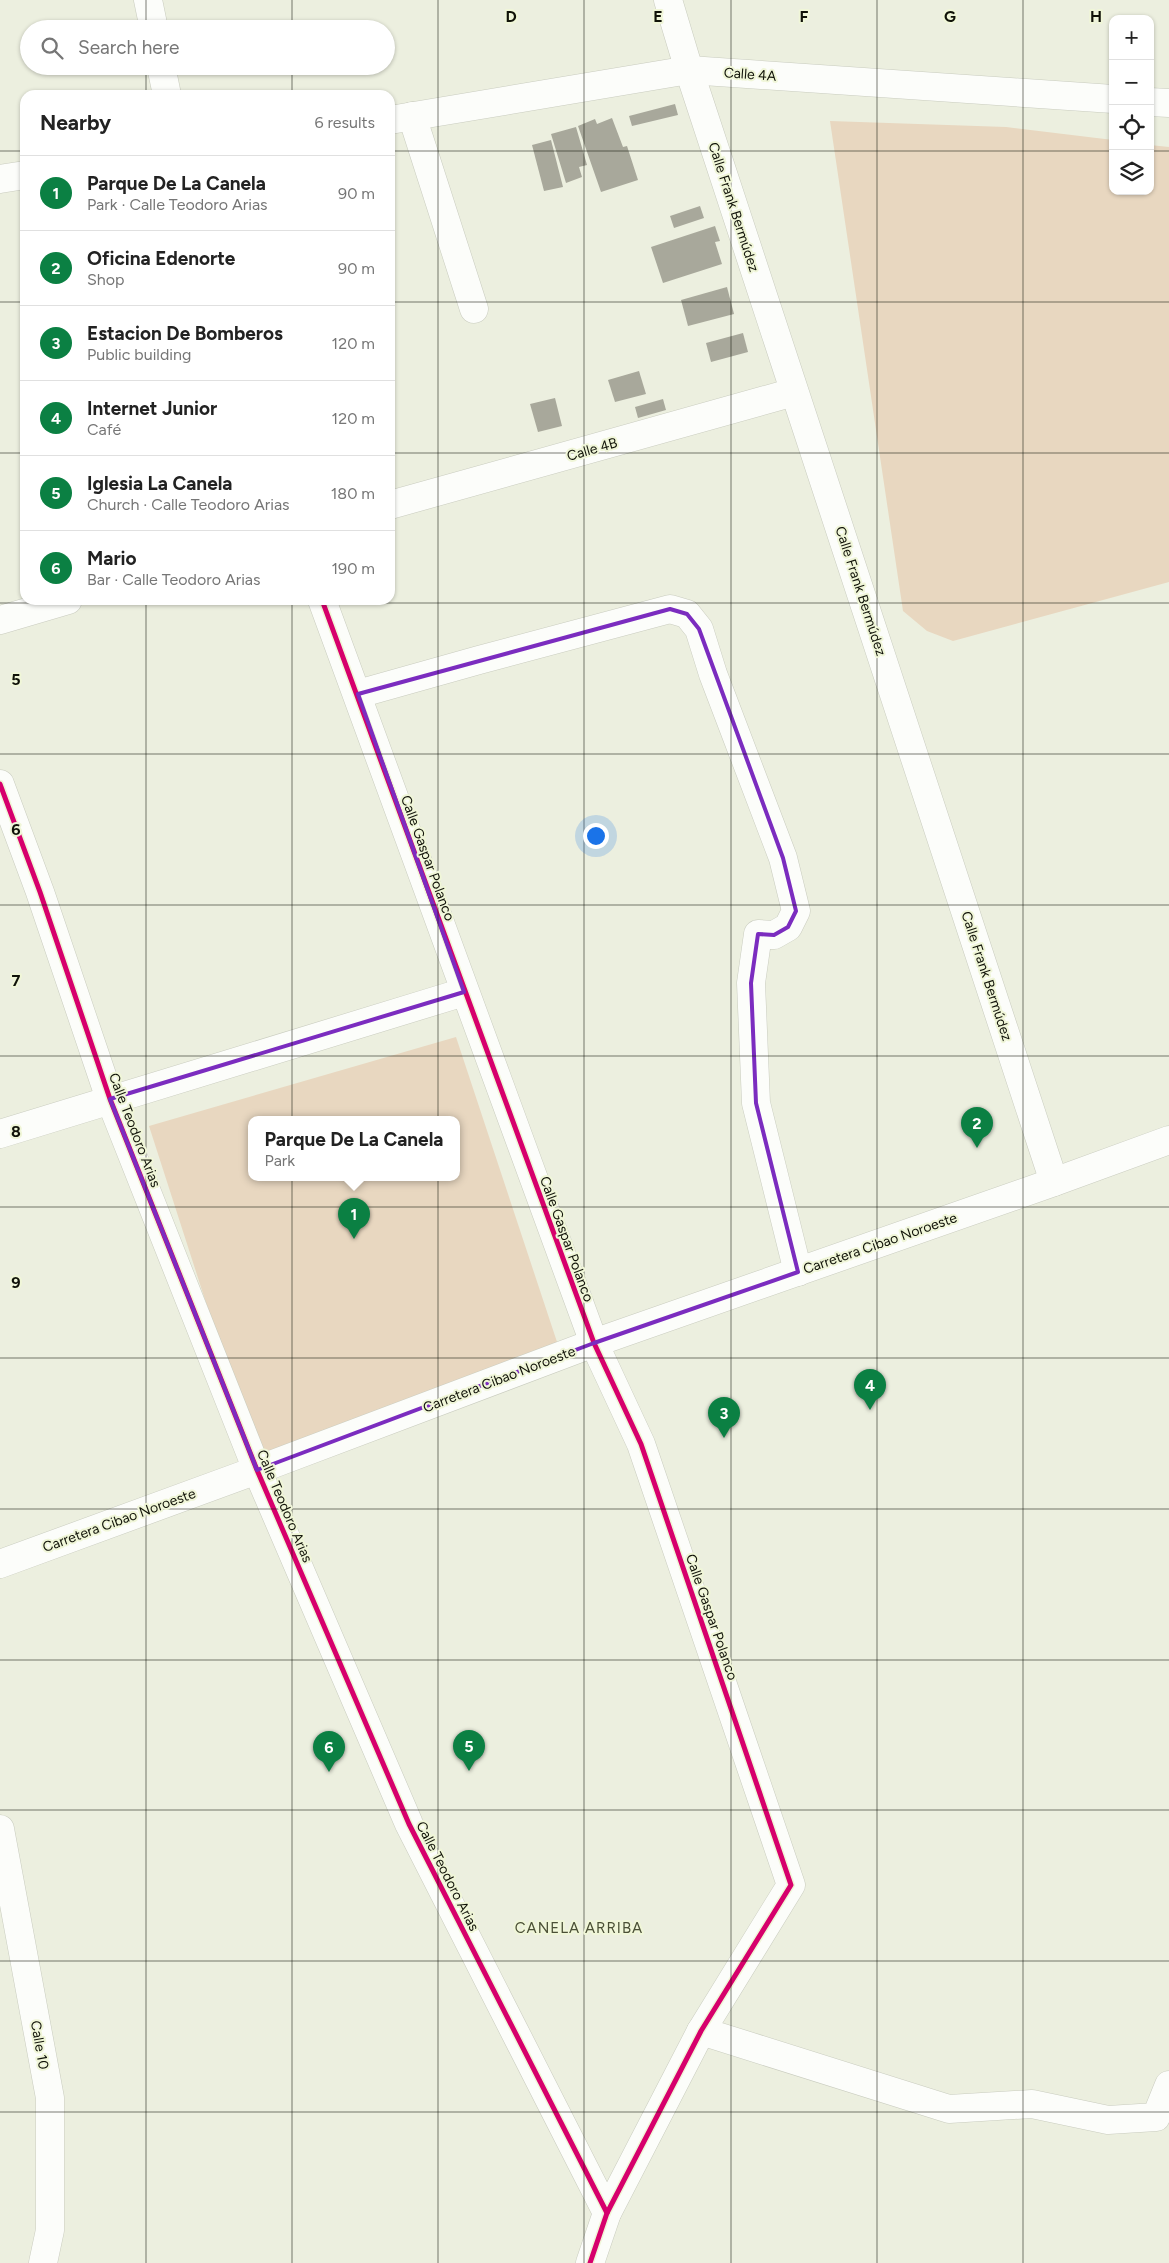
<!DOCTYPE html>
<html lang="en">
<head>
<meta charset="utf-8">
<style>
	body { margin:0; font-family:Figtree,sans-serif; background:#f6f6f6; color:#222 }
	.controls { position:absolute; right:15px; top:15px; display:grid; overflow:hidden; border-radius:10px; box-shadow:0 1px 4px #0004 }
	.controls button { width:45px; height:45px; display:grid; place-items:center; padding:0; border:0; border-bottom:1px solid #e0e0e0; background:#fff; color:#222; font:25px sans-serif }
	.you { position:absolute; left:595px; top:835px; width:18px; height:18px; margin:-12px; border:4px solid #fff; border-radius:50%; background:#1a73e8; box-shadow:0 0 0 8px #1a73e833 }
	.badge { display:grid; place-items:center; width:32px; height:32px; border-radius:50%; background:#0b8043; color:#fff; font-size:16px; font-weight:700 }
	.pin { position:absolute; translate:-50% -41px; filter:drop-shadow(0 1px 2px #0008) }
	.pin::after { content:''; position:absolute; top:26px; width:18px; height:15px; background:inherit; clip-path:polygon(0 0,100% 0,50% 100%) }
	.popup { position:absolute; left:248px; top:1116px; width:212px; height:65px; box-sizing:border-box; display:grid; place-content:center; border-radius:10px; background:#fff; filter:drop-shadow(0 1px 4px #0005); font-size:16px; white-space:nowrap; color:#767676 }
	.popup b { font-size:19px; color:#222 }
	.popup::after { content:''; position:absolute; left:50%; top:100%; margin-left:-10px; border:10px solid transparent; border-top-color:#fff }
	.list { margin:0; padding:0; list-style:none }
	h2 { display:flex; justify-content:space-between; align-items:center; height:65px; margin:0; padding:0 20px; font-size:21px }
	h2 small { font-size:16px; font-weight:400; color:#767676 }
	.list li { display:grid; grid-template-columns:32px 1fr auto; gap:15px; align-items:center; box-sizing:border-box; height:75px; padding:0 20px; border-top:1px solid #e0e0e0 }
	.list b { display:block; font-size:19px; white-space:nowrap }
	.list p { margin:0; font-size:16px; white-space:nowrap; color:#767676 }
	.list em { font-size:16px; font-style:normal; color:#767676 }
	.icon { flex:none; width:28px; height:28px; fill:none; stroke:currentColor; stroke-width:2; stroke-linecap:round; stroke-linejoin:round }
	.map { position:relative; flex:none; width:1169px; height:2263px; overflow:hidden }
	.search { position:absolute; background:#fff; box-shadow:0 1px 4px #0004; left:20px; top:20px; width:375px; height:55px; display:flex; align-items:center; gap:12px; box-sizing:border-box; padding:0 18px; border-radius:28px; color:#767676; font-size:19px }
	.panel { position:absolute; background:#fff; box-shadow:0 1px 4px #0004; left:20px; top:90px; width:375px; height:515px; border-radius:15px }
	.map>svg:first-child { display:block }
</style>
</head>
<body>
<div class="map">
<svg width="1169" height="2263" viewBox="0 0 1169 2263">
	<rect width="100%" height="100%" fill="#ecefdf"/>
	<!-- green -->
	<g fill="#e8d7c0" fill-rule="evenodd">
		<polygon points="830,121 1006,127 1113,140 1113,191 1150,191 1150,145 1169,147 1169,582 953,641 927,631 903,611"/>
		<path d="M456,1037L560,1351L258,1464L149,1126ZM252,1120H456V1178H252Z"/>
	</g>
	<!-- building -->
	<g fill="#a8a89b">
		<polygon points="675,104 678,115 632,126 629,116"/>
		<polygon points="612,118 623,147 627,146 638,180 601,192 578,126 595,119 597,124"/>
		<polygon points="576,127 587,165 579,167 582,177 566,183 551,134"/>
		<polygon points="551,140 563,187 544,191 532,145"/>
		<polygon points="700,206 704,218 674,228 670,216"/>
		<polygon points="715,226 720,241 715,242 722,264 663,283 651,247"/>
		<polygon points="727,287 734,314 688,326 681,300"/>
		<polygon points="743,333 748,352 711,362 706,343"/>
		<polygon points="639,371 646,394 615,402 608,380"/>
		<polygon points="555,398 562,426 538,432 530,404"/>
		<polygon points="663,399 666,410 638,418 635,407"/>
	</g>
	<g fill="none" stroke-linecap="round" stroke-linejoin="round">
		<defs>
			<g id="minor">
				<polyline points="148,0 154,29"/>
				<polyline points="668,0 689,70 1054,1182"/>
				<polyline points="161,66 167,95"/>
				<polyline points="1150,102 1169,103"/>
				<polyline points="412,116 474,309"/>
				<polyline points="390,120 689,70 1113,99"/>
				<polyline points="0,179 25,175"/>
				<polyline points="390,505 794,392"/>
				<polyline points="322,600 594,1343 641,1444 791,1885 701,2031 607,2213 590,2263"/>
				<polyline points="0,620 68,600"/>
				<polyline points="358,694 479,660 670,609 687,614 699,629 713,674 783,858 796,911 788,927 774,935 758,934 751,983 756,1103 798,1272"/>
				<polyline points="0,1134 464,992"/>
				<polyline points="257,1470 409,1824 607,2213"/>
				<polyline points="0,1829 50,2098 50,2230 43,2263"/>
				<polyline points="701,2031 949,2109 1032,2104 1108,2120 1156,2117 1169,2085"/>
			</g>
			<polyline id="tertiary" points="0,784 40,892 110,1099 257,1470"/>
			<polyline id="secondary" points="0,1564 257,1470 594,1343 1054,1182 1169,1140"/>
		</defs>
		<!-- minor casing -->
		<use href="#minor" stroke="#c9ccbf" stroke-width="29"/>
		<!-- tertiary casing -->
		<use href="#tertiary" stroke="#c9ccbf" stroke-width="29"/>
		<!-- secondary casing -->
		<use href="#secondary" stroke="#c9ccbf" stroke-width="29"/>
		<!-- minor -->
		<use href="#minor" stroke="#fcfdfa" stroke-width="28"/>
		<!-- tertiary -->
		<use href="#tertiary" stroke="#fcfdfa" stroke-width="28"/>
		<!-- secondary -->
		<use href="#secondary" stroke="#fcfdfa" stroke-width="28"/>
		<defs>
			<g id="cycleway">
				<polyline points="322,600 594,1343 641,1444 791,1885 701,2031 607,2213 590,2263"/>
				<polyline points="0,784 40,892 110,1099 257,1470 409,1824 607,2213"/>
			</g>
		</defs>
		<!-- cycleway casing -->
		<use href="#cycleway" stroke="#f0f6d8" stroke-width="8"/>
		<!-- cycleway -->
		<use href="#cycleway" stroke="#d6006c" stroke-width="5"/>
	</g>
	<!-- marked area -->
	<path fill="none" stroke="#7b2cbf" stroke-width="4" stroke-linejoin="round" d="M670,609L687,614L699,629L783,858L796,911L788,927L774,935L758,934L751,983L756,1103L798,1272L594,1343L257,1470L110,1099L464,992L358,694Z"/>
	<!-- grid -->
	<path fill="none" stroke="#101208" stroke-width="1" stroke-opacity="0.55" d="M146,0V29M292,0V29M438,0V2263M584,0V2263M731,0V2263M877,0V2263M1023,0V2263M146,66V95M292,66V95M0,151H25M390,151H1113M1150,151H1169M0,302H25M390,302H1169M0,453H25M390,453H1169M146,600V2263M292,600V2263M0,603H1169M0,754H1169M0,905H1169M0,1056H1169M0,1207H1169M0,1358H1169M0,1509H1169M0,1660H1169M0,1810H1169M0,1961H1169M0,2112H1169"/>
	<g text-anchor="middle" stroke-width="4" stroke-linejoin="round" paint-order="stroke">
		<!-- street labels -->
		<g font-size="14" fill="#101208" stroke="#f0f6d8">
			<text transform="translate(750 74) rotate(4)" y="5">Calle 4A</text>
			<text transform="translate(734 207) rotate(72)" y="5">Calle Frank Bermúdez</text>
			<text transform="translate(592 449) rotate(-16)" y="5">Calle 4B</text>
			<text transform="translate(861 591) rotate(72)" y="5">Calle Frank Bermúdez</text>
			<text transform="translate(428 858) rotate(70)" y="5">Calle Gaspar Polanco</text>
			<text transform="translate(987 976) rotate(72)" y="5">Calle Frank Bermúdez</text>
			<text transform="translate(135 1130) rotate(69)" y="5">Calle Teodoro Arias</text>
			<text transform="translate(567 1239) rotate(70)" y="5">Calle Gaspar Polanco</text>
			<text transform="translate(880 1243) rotate(-19)" y="5">Carretera Cibao Noroeste</text>
			<text transform="translate(499 1379) rotate(-21)" y="5">Carretera Cibao Noroeste</text>
			<text transform="translate(285 1506) rotate(67)" y="5">Calle Teodoro Arias</text>
			<text transform="translate(119 1520) rotate(-20)" y="5">Carretera Cibao Noroeste</text>
			<text transform="translate(712 1617) rotate(71)" y="5">Calle Gaspar Polanco</text>
			<text transform="translate(448 1876) rotate(63)" y="5">Calle Teodoro Arias</text>
			<text transform="translate(40 2045) rotate(80)" y="5">Calle 10</text>
		</g>
		<!-- neighbourhood labels -->
		<g font-size="15" letter-spacing="1" fill="#4b5036" stroke="#f0f6d8">
			<text x="579" y="1933">CANELA ARRIBA</text>
		</g>
	</g>
	<g font-size="16" text-anchor="middle" font-weight="bold" fill="#101208" stroke="#f0f6d8" stroke-width="4" stroke-linejoin="round" paint-order="stroke">
		<text x="511" y="22">D</text>
		<text x="658" y="22">E</text>
		<text x="804" y="22">F</text>
		<text x="950" y="22">G</text>
		<text x="1096" y="22">H</text>
		<text x="16" y="685">5</text>
		<text x="16" y="835">6</text>
		<text x="16" y="986">7</text>
		<text x="16" y="1137">8</text>
		<text x="16" y="1288">9</text>
	</g>
</svg>
<div class="controls">
<button>+</button>
<button>−</button>
<button><svg class="icon" aria-label="locate" viewBox="0 0 24 24"><circle cx="12" cy="12" r="6"/><path d="M12 2v4M12 18v4M2 12h4M18 12h4"/></svg></button>
<button><svg class="icon" aria-label="layers" viewBox="0 0 24 24"><path d="M12 4l9 5-9 5-9-5zM3 14l9 5 9-5"/></svg></button>
</div>
<div class="you"></div>
<div class="pin badge" style="left:354px;top:1239px">1</div>
<div class="popup"><b>Parque De La Canela</b>Park</div>
<div class="pin badge" style="left:977px;top:1148px">2</div>
<div class="pin badge" style="left:724px;top:1438px">3</div>
<div class="pin badge" style="left:870px;top:1410px">4</div>
<div class="pin badge" style="left:469px;top:1771px">5</div>
<div class="pin badge" style="left:329px;top:1772px">6</div>
<div class="search"><svg class="icon" aria-label="search" viewBox="0 0 24 24"><circle cx="10" cy="10" r="6"/><path d="M15 15l6 6"/></svg>Search here</div>
<section class="panel">
<h2>Nearby<small>6 results</small></h2>
<ul class="list">
<li><span class="badge">1</span><div><b>Parque De La Canela</b><p>Park · Calle Teodoro Arias</p></div><em>90 m</em></li>
<li><span class="badge">2</span><div><b>Oficina Edenorte</b><p>Shop</p></div><em>90 m</em></li>
<li><span class="badge">3</span><div><b>Estacion De Bomberos</b><p>Public building</p></div><em>120 m</em></li>
<li><span class="badge">4</span><div><b>Internet Junior</b><p>Café</p></div><em>120 m</em></li>
<li><span class="badge">5</span><div><b>Iglesia La Canela</b><p>Church · Calle Teodoro Arias</p></div><em>180 m</em></li>
<li><span class="badge">6</span><div><b>Mario</b><p>Bar · Calle Teodoro Arias</p></div><em>190 m</em></li>
</ul>
</section>
</div>
</body>
</html>
